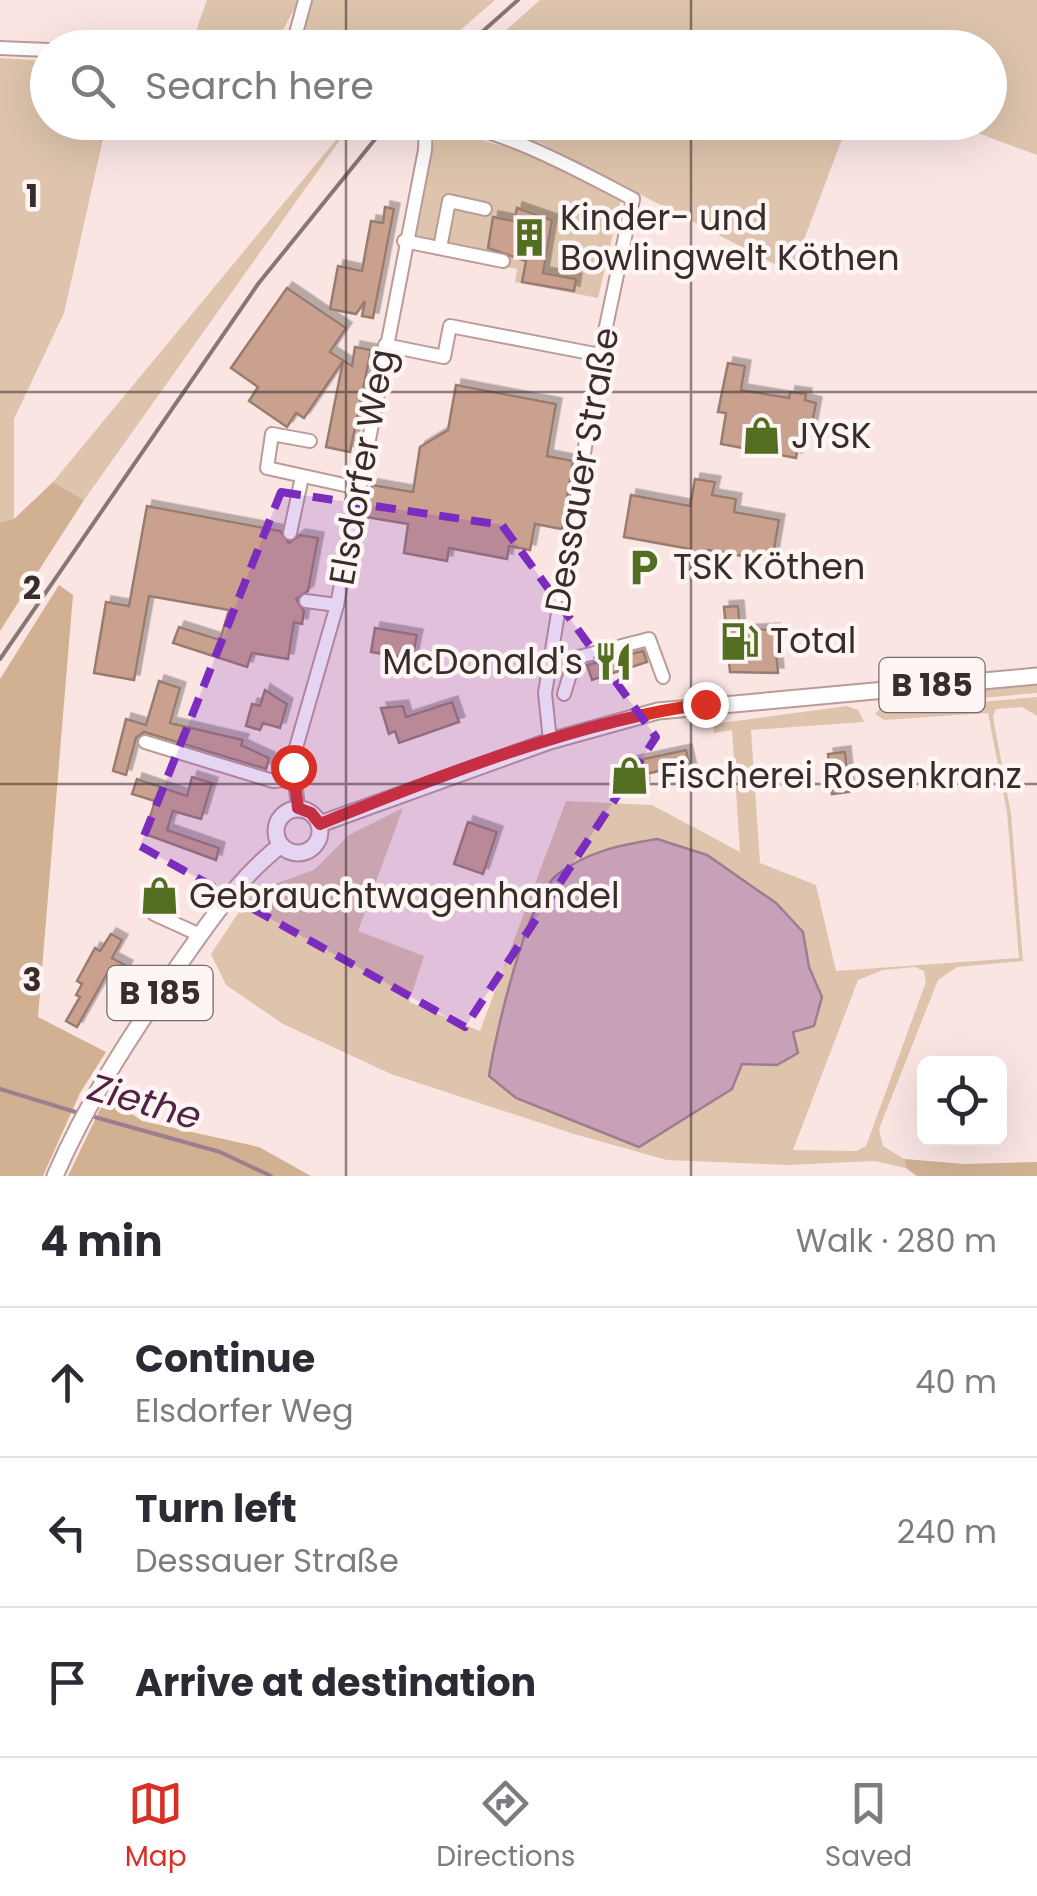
<!DOCTYPE html>
<html lang="en">
<head>
<meta charset="utf-8">
<style>
	body { margin:0; font-family:Poppins,sans-serif; background:#f2f2f3; color:#2b2b33 }
	.controls { position:absolute; right:30px; bottom:30px; display:grid; overflow:hidden; border-radius:15px; box-shadow:0 10px 40px #0002 }
	.controls button { width:90px; height:90px; display:grid; place-items:center; padding:0; border:0; border-bottom:2px solid #e1e1e2; background:#fff; color:#2b2b33; font:50px sans-serif }
	.stop { position:absolute; width:30px; height:30px; margin:-22px; border:8px solid #d93025; border-radius:50%; background:#fff }
	.stop.end { background:#d93025; border-color:#fff; box-shadow:0 2px 10px #0008 }
	.list { margin:0; padding:0; list-style:none }
	h2 { display:flex; justify-content:space-between; align-items:center; height:130px; margin:0; padding:0 40px; font-size:42px }
	h2 small { font-size:32px; font-weight:400; color:#7c7c81 }
	.list li { display:grid; grid-template-columns:65px 1fr auto; gap:30px; align-items:center; box-sizing:border-box; height:150px; padding:0 40px; border-top:2px solid #e1e1e2 }
	.list b { display:block; font-size:38px; white-space:nowrap }
	.list p { margin:0; font-size:32px; white-space:nowrap; color:#7c7c81 }
	.list em { font-size:32px; font-style:normal; color:#7c7c81 }
	.icon { flex:none; width:55px; height:55px; fill:none; stroke:currentColor; stroke-width:2; stroke-linecap:round; stroke-linejoin:round }
	.map { position:relative; flex:none; width:1037px; height:1176px; overflow:hidden }
	.search { position:absolute; background:#fff; box-shadow:0 10px 40px #0002; left:30px; right:30px; top:30px; height:110px; display:flex; align-items:center; gap:25px; box-sizing:border-box; padding:0 35px; border-radius:55px; color:#7c7c81; font-size:38px }
	.sheet { height:580px; background:#fff }
	nav { display:flex; justify-content:space-around; align-items:center; box-sizing:border-box; height:140px; border-top:2px solid #e1e1e2; background:#fff; font-size:28px; color:#7c7c81 }
	nav a { display:grid; justify-items:center; gap:5px }
	nav .on { color:#d93025 }
	.map>svg:first-child { display:block }
</style>
</head>
<body>
<div class="map">
<svg width="1037" height="1176" viewBox="0 0 1037 1176">
	<defs>
		<filter id="shadow"><feDropShadow dx="5.5" dy="-5.5" stdDeviation="0" flood-color="#0004"/></filter>
	</defs>
	<rect width="100%" height="100%" fill="#fae5e3"/>
	<!-- green -->
	<g fill="#dec4ac" fill-rule="evenodd">
		<polygon points="207,0 299,0 274,47 190,48"/>
		<polygon points="311,0 495,0 441,47 312,47 304,24"/>
		<polygon points="540,0 1037,0 1037,155 951,123 990,122 990,48 487,47"/>
		<polygon points="0,58 47,61 48,122 104,123 105,130 64,313 14,419 14,519 0,522"/>
		<polygon points="352,123 84,500 53,482 350,123"/>
		<polygon points="467,123 848,123 796,261 798,270 790,272 541,143"/>
		<polygon points="446,131 526,152 621,199 598,298 515,282 517,269 413,250 435,136"/>
		<polygon points="1037,682 1037,693 913,704 890,698"/>
		<path d="M1037,697V716L1022,707L996,709L993,717L1011,814L1023,961L957,967L938,980L879,1129L883,1146L904,1159L906,1168L874,1161L788,1165L667,1160L574,1134L391,1074L283,1024L226,985L211,954L245,903L263,888L314,870L349,835L403,808L358,931L424,956L409,1002L480,1031L566,801L652,805L740,852L732,730L714,733L713,724L847,706L858,710L864,722L751,730L760,863L816,885L836,971L1019,958L1007,812L988,713L884,720L875,714L886,701L913,708ZM707,855L776,903L803,932L809,967L822,997L793,1031L777,1065L742,1064L704,1107L674,1123L539,1107L516,1098L489,1076C500,1006 523,940 554,877ZM915,967L924,971L926,982L866,1146L856,1151L793,1150L858,980L883,970Z"/>
	</g>
	<!-- forest -->
	<g fill="#d2b193">
		<polygon points="53,482 84,500 0,631 0,522 14,519"/>
		<polygon points="59,585 73,595 38,1017 106,1052 80,1093 43,1176 0,1176 0,679"/>
		<polygon points="124,1091 128,1111 142,1121 259,1147 311,1176 68,1176 103,1103"/>
		<polygon points="904,1159 965,1164 1037,1162 1037,1176 917,1176 906,1168"/>
	</g>
	<!-- water -->
	<path fill="#c8a1b9" stroke="#9d7e8e" stroke-width="2.5" d="M657,839L707,855L776,903L803,932L809,967L822,997L814,1026L793,1032L798,1053L777,1065L742,1064L732,1089L639,1147L516,1098L489,1076C495,1036 527,897 558,874C589,851 620,845 657,839Z"/>
	<g fill="none" stroke-linecap="round" stroke-linejoin="round">
		<!-- stream -->
		<g stroke="#9d7e8e" stroke-width="4">
			<polyline points="0,1089 82,1114"/>
			<polyline points="91,1116 220,1152 271,1176"/>
		</g>
	</g>
	<!-- building -->
	<g fill="#caa08e" stroke="#987c70" stroke-width="2.5" filter="url(#shadow)">
		<polygon points="385,207 394,209 373,318 362,316 365,301 356,314 330,309 338,266 362,271 371,221 383,223"/>
		<polygon points="517,208 552,220 543,273 576,279 574,291 522,282 526,261 488,248 493,217 514,221"/>
		<polygon points="287,288 346,328 330,352 352,366 355,347 371,350 350,452 326,447 343,361 304,418 296,413 287,427 249,401 258,387 231,368"/>
		<polygon points="728,363 745,366 741,390 789,398 790,392 806,394 805,400 816,403 811,429 801,427 796,458 721,444 726,413 718,412"/>
		<polygon points="456,385 556,404 547,456 573,461 562,529 535,524 530,550 509,546 507,559 449,548 447,561 404,553 408,524 366,517 372,485 413,492 420,447 448,430"/>
		<polygon points="695,479 715,482 712,495 736,499 734,512 779,520 772,561 708,550 704,572 686,569 690,549 624,537 631,495 690,506"/>
		<polygon points="147,506 280,531 289,543 300,535 318,538 308,591 296,599 304,611 302,624 294,622 288,659 252,653 247,667 173,643 179,627 220,640 229,610 149,596 134,680 94,673 106,602 129,606"/>
		<polygon points="738,606 740,631 774,629 778,673 730,672 724,607"/>
		<polygon points="375,628 417,635 412,659 371,652"/>
		<polygon points="643,651 647,662 592,680 587,665"/>
		<polygon points="159,681 180,688 170,723 243,740 241,745 269,758 266,769 144,732 136,738 126,775 113,771 126,719 146,725"/>
		<polygon points="265,690 287,704 280,728 263,723 260,730 246,726 252,704 260,706"/>
		<polygon points="452,702 459,722 399,743 395,731 389,734 381,708 403,706 406,717"/>
		<polygon points="686,750 692,775 670,780 667,769 642,775 644,786 626,790 620,764"/>
		<polygon points="845,752 849,792 832,794 828,754"/>
		<polygon points="192,777 212,783 201,819 173,811 167,830 219,848 216,860 145,834 155,801 132,794 137,779 187,796"/>
		<polygon points="468,822 497,832 483,874 454,864"/>
		<polygon points="111,934 122,940 112,958 127,966 118,981 107,974 77,1027 66,1021 80,997 76,995 82,984 77,981 95,948 100,951"/>
	</g>
	<g fill="none" stroke-linecap="round" stroke-linejoin="round">
		<defs>
			<g id="minor">
				<polyline points="0,48 48,50"/>
				<polyline points="292,48 305,0"/>
				<path d="M427,125C482,115 584,174 633,199L600,355L545,693L550,741"/>
				<polyline points="404,241 503,261"/>
				<polyline points="440,248 449,201 485,209"/>
				<polyline points="385,345 444,357 450,326 600,355"/>
				<polyline points="310,441 272,434 267,468 358,488"/>
				<polyline points="290,533 302,477"/>
				<polyline points="306,601 337,605"/>
				<polyline points="564,694 575,658 649,639 663,677"/>
				<polyline points="145,742 273,781 293,779"/>
				<polyline points="298,809 293,758 337,605 425,150 426,122"/>
				<polyline points="154,914 200,935"/>
			</g>
			<g id="major">
				<circle cx="298" cy="831" r="22"/>
				<polyline points="320,824 550,741 658,711 1037,676"/>
				<path d="M55,1176C86,1104 128,1040 172,975C205,928 235,881 281,845"/>
			</g>
		</defs>
		<!-- minor casing -->
		<use href="#minor" stroke="#bb9a98" stroke-width="16"/>
		<!-- major casing -->
		<use href="#major" stroke="#bb9a98" stroke-width="19"/>
		<!-- minor -->
		<use href="#minor" stroke="#fff" stroke-width="12"/>
		<!-- major -->
		<use href="#major" stroke="#fff" stroke-width="15"/>
		<!-- rail -->
		<g stroke="#867674" stroke-width="4">
			<polyline points="464,48 518,0"/>
			<polyline points="0,659 258,284 389,122"/>
		</g>
	</g>
	<g fill="none" stroke-linecap="round" stroke-linejoin="round">
		<!-- route -->
		<path stroke="#d93025" stroke-width="12" d="M293,767L298,808L311,813L320,824C436,777 581,720 705,704"/>
	</g>
	<!-- marked area -->
	<path fill="#7b2cbf" fill-opacity="0.2" stroke="#7b2cbf" stroke-width="8" stroke-dasharray="20 12" stroke-linejoin="round" d="M281,492L502,525L656,737L465,1027L140,846Z"/>
	<!-- grid -->
	<path fill="none" stroke="#392c2b" stroke-width="2.5" stroke-opacity="0.55" d="M346,0V48M691,0V48M346,122V1176M691,122V1176M0,392H1037M0,784H1037"/>
	<!-- icons -->
	<defs>
		<symbol id="building-bare" viewBox="-9 -9 18 18"><path d="M-4-6H4V6H1V3H-1V6H-4ZM-2.5-4.3h1.7v1.8h-1.7ZM.8-4.3h1.7v1.8H.8ZM-2.5-1h1.7V.8h-1.7ZM.8-1h1.7V.8H.8Z" fill="#536e21" stroke="#fdf6f5" stroke-width="2.5" paint-order="stroke"/></symbol>
		<symbol id="shop-bare" viewBox="-9 -9 18 18"><path d="M-5-2.5h2.3a2.7 3.5 0 0 1 5.4 0H5L5.5 6h-11ZM-1.5-2.5h3a1.5 2.3 0 0 0-3 0Z" fill="#536e21" stroke="#fdf6f5" stroke-width="2.5" paint-order="stroke"/></symbol>
		<symbol id="parking-bare" viewBox="-9 -9 18 18"><path d="M-3.5-5.5H1a3.5 3.5 0 0 1 0 7H-1V5.5H-3.5ZM-1-3.4V-.6H.8a1.4 1.4 0 0 0 0-2.8Z" fill="#536e21" stroke="#fdf6f5" stroke-width="2.5" paint-order="stroke"/></symbol>
		<symbol id="fuel-bare" viewBox="-9 -9 18 18"><path d="M-5.5-6h7V0h2V4h1.3V-2.5L3-4.5l.8-.8L6-3V5H2.5V1h-1V6h-7ZM-4.2-4.7v3.2H.2V-4.7Z" fill="#536e21" stroke="#fdf6f5" stroke-width="2.5" paint-order="stroke"/></symbol>
		<symbol id="restaurant-bare" viewBox="-9 -9 18 18"><path d="M-5-6h1v4h1v-4h1v4h1v-4h1v5L-1.5 .5V6h-2V.5L-5-1ZM5-6V6H3V1.5H1.5Q1.5-4 5-6Z" fill="#536e21" stroke="#fdf6f5" stroke-width="2.5" paint-order="stroke"/></symbol>
	</defs>
	<g fill-rule="evenodd">
		<use href="#building-bare" x="502" y="210" width="55" height="55"/>
		<use href="#shop-bare" x="734" y="408" width="55" height="55"/>
		<use href="#parking-bare" x="616" y="540" width="55" height="55"/>
		<use href="#fuel-bare" x="712" y="614" width="55" height="55"/>
		<use href="#restaurant-bare" x="586" y="634" width="55" height="55"/>
		<use href="#shop-bare" x="602" y="748" width="55" height="55"/>
		<use href="#shop-bare" x="132" y="868" width="55" height="55"/>
	</g>
	<g text-anchor="middle" stroke-width="9" stroke-linejoin="round" paint-order="stroke">
		<!-- shield labels -->
		<g fill="#fdf6f5" stroke="#746968" stroke-width="2.5">
			<rect x="879.5" y="658" width="105" height="54" rx="8"/>
			<rect x="107.5" y="966" width="105" height="54" rx="8"/>
		</g>
		<g font-size="32" font-weight="bold" fill="#392c2b">
			<text x="932" y="696">B 185</text>
			<text x="160" y="1004">B 185</text>
		</g>
		<!-- poi labels -->
		<g font-size="35" fill="#392c2b" stroke="#fdf6f5" text-anchor="start">
			<text x="560" y="230">Kinder- und<tspan x="560" dy="40">Bowlingwelt Köthen</tspan></text>
			<text x="791" y="448">JYSK</text>
			<text x="673" y="579">TSK Köthen</text>
			<text x="770" y="653">Total</text>
			<text x="583" y="674" text-anchor="end">McDonald's</text>
			<text x="660" y="788">Fischerei Rosenkranz</text>
			<text x="189" y="908">Gebrauchtwagenhandel</text>
		</g>
		<!-- street labels -->
		<g font-size="35" fill="#392c2b" stroke="#fdf6f5">
			<text transform="translate(362 467) rotate(-80)" y="12">Elsdorfer Weg</text>
			<text transform="translate(582 470) rotate(-80)" y="12">Dessauer Straße</text>
		</g>
		<!-- water labels -->
		<g font-size="38" font-style="italic" fill="#542344" stroke="#fdf6f5">
			<text transform="translate(145 1102) rotate(16)" y="13">Ziethe</text>
		</g>
	</g>
	<g font-size="32" text-anchor="middle" font-weight="bold" fill="#392c2b" stroke="#fdf6f5" stroke-width="9" stroke-linejoin="round" paint-order="stroke">
		<text x="32" y="207">1</text>
		<text x="32" y="599">2</text>
		<text x="32" y="991">3</text>
	</g>
</svg>
<div class="controls">
<button><svg class="icon" aria-label="locate" viewBox="0 0 24 24"><circle cx="12" cy="12" r="6"/><path d="M12 2v4M12 18v4M2 12h4M18 12h4"/></svg></button>
</div>
<div class="stop" style="left:293px;top:767px"></div>
<div class="stop end" style="left:705px;top:704px"></div>
<div class="search"><svg class="icon" aria-label="search" viewBox="0 0 24 24"><circle cx="10" cy="10" r="6"/><path d="M15 15l6 6"/></svg>Search here</div>
</div>
<section class="sheet">
<h2>4 min<small>Walk · 280 m</small></h2>
<ul class="list">
<li><svg class="icon" aria-label="ahead" viewBox="0 0 24 24"><path d="M12 20V5M6 11l6-6 6 6"/></svg><div><b>Continue</b><p>Elsdorfer Weg</p></div><em>40 m</em></li>
<li><svg class="icon" aria-label="left" viewBox="0 0 24 24"><path d="M17 20v-9H6M10 6l-5 5 5 5"/></svg><div><b>Turn left</b><p>Dessauer Straße</p></div><em>240 m</em></li>
<li><svg class="icon" aria-label="arrive" viewBox="0 0 24 24"><path d="M6 21V4h12l-3 4 3 4H6"/></svg><div><b>Arrive at destination</b></div></li>
</ul>
</section>
<nav>
<a class="on"><svg class="icon" aria-label="map" viewBox="0 0 24 24"><path d="M3 6l6-2 6 2 6-2v14l-6 2-6-2-6 2zM9 4v14M15 6v14"/></svg>Map</a>
<a><svg class="icon" aria-label="directions" viewBox="0 0 24 24"><path d="M12 3l9 9-9 9-9-9zM9 14v-3h6M13 9l2 2-2 2"/></svg>Directions</a>
<a><svg class="icon" aria-label="saved" viewBox="0 0 24 24"><path d="M7 4h10v16l-5-4-5 4z"/></svg>Saved</a>
</nav>
</body>
</html>
